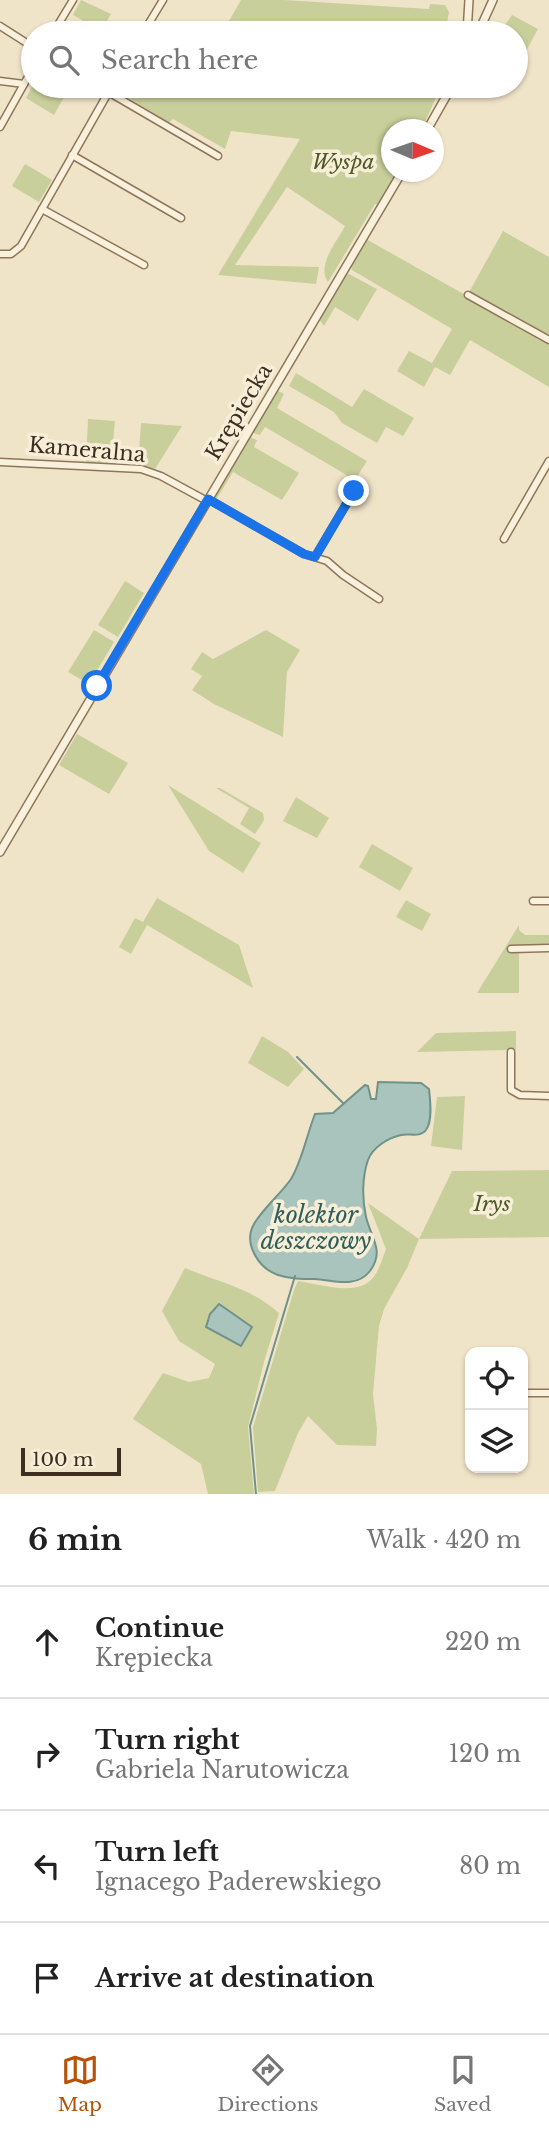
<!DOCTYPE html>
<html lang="en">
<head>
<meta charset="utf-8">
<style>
	body { margin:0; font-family:"Libre Baskerville",serif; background:#f6f6f6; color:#222 }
	.controls { position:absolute; right:21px; bottom:21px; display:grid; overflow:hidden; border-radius:14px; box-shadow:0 2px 5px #0004 }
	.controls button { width:63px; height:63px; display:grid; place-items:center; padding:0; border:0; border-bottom:2px solid #e0e0e0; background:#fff; color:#222; font:35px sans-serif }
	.compass { position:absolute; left:381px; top:119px; width:63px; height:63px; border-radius:50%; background:#fff; box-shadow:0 2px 5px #0004; rotate:92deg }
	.scale { position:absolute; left:21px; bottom:18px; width:100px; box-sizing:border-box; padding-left:7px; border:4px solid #3d2e20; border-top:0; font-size:19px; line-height:24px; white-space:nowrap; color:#3d2e20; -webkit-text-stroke:5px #f7eed8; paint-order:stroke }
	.stop { position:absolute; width:21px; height:21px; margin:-16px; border:5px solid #1a73e8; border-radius:50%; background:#fff }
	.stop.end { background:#1a73e8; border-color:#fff; box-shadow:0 2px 7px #0008 }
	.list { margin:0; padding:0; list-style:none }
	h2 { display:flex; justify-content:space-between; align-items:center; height:91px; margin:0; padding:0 28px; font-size:30px }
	h2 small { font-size:23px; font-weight:400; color:#767676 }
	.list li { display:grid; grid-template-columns:46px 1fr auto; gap:21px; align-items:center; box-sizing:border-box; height:112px; padding:0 28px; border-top:2px solid #e0e0e0 }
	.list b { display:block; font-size:26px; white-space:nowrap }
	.list p { margin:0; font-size:23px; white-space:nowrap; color:#767676 }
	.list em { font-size:23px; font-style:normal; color:#767676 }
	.icon { flex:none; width:38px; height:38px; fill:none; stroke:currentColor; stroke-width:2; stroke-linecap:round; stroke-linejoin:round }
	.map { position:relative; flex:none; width:549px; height:1494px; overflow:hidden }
	.search { position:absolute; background:#fff; box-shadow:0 2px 5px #0004; left:21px; right:21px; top:21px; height:77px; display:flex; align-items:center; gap:18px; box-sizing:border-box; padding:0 24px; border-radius:38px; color:#767676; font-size:26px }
	.sheet { height:539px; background:#fff }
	nav { display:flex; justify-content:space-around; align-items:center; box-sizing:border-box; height:98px; border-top:2px solid #e0e0e0; background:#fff; font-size:19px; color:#767676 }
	nav a { display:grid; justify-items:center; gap:4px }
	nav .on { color:#b45309 }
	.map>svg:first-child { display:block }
</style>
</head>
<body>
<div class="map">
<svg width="549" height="1494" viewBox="0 0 549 1494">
	<rect width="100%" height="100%" fill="#f0e4c8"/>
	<!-- green -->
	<g fill="#c9cf9b">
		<polygon points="81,0 111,14 101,31 73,15"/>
		<polygon points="241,0 284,0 429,9 430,4 445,5 449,12 445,33 222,33"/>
		<polygon points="512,15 538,29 518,66 516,65 516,33 499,33"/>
		<polygon points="33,85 45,86 64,97 54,115 26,98"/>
		<path d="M120,86H164L179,95H187L193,86H441L422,129L392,130V172H398L378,205L375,204L328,282C316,265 337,242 345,226L287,187L235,265L319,267L316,284L218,275L300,139L231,131L225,149L173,119L169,123L118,91Z"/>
		<polygon points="25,164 52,180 39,202 12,186"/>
		<polygon points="503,231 549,257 549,338 468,294"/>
		<polygon points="366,239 533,333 537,339 549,345 549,387 470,340 450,375 435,367 424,387 397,371 409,351 432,363 452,329 352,270 351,265"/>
		<polygon points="349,274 377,289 358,321 335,307 324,326 319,319 345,275"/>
		<polygon points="296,373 352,407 364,389 414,418 403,436 386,427 377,443 342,423 334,412 289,386"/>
		<polygon points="278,391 284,394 277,408 367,461 355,480 265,427 260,435 253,433 253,430 275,393"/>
		<polygon points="88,419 115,421 111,463 86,462"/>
		<polygon points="141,423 182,426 155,469 138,465"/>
		<polygon points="249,437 257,440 254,447 299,473 282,500 233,472 216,500 215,494"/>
		<polygon points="125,581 144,593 118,637 98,625"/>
		<polygon points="94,630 114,642 89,684 68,672"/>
		<polygon points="266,630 300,650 287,672 283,737 214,704 192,690 202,676 191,669 202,652 213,659"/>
		<polygon points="77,734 128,763 109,794 59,765"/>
		<polygon points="168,785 261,843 243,873 209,851"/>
		<polygon points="216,788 220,788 263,813 264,820 255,834 240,824 249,808"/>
		<polygon points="296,797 329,818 317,838 283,821"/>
		<polygon points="372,844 413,868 400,891 359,867"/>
		<polygon points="157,898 239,945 253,988 147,925 131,954 119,947 135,918 143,922"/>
		<polygon points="406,900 431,914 422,931 396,917"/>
		<polygon points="519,925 519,930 525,935 549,935 549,947 519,947 519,993 477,993"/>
		<polygon points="516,1031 516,1050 417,1052 436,1033"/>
		<polygon points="262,1036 288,1052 304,1069 288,1087 248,1063"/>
		<polygon points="465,1096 462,1150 431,1146 437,1097"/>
		<path d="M549,1170V1237L419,1239L407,1268L384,1309L379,1326L373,1394L377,1429L376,1446L337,1445L308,1416L298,1433L275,1491L258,1492L253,1427L294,1290L298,1281C318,1284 355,1296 371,1280C379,1272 382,1259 386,1249L368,1203L419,1239L452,1171Z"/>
		<path d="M185,1268C221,1283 249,1287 279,1313L264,1362L248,1427L254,1494H208L201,1464L133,1419L163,1373L189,1382L209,1378L215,1364L179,1341L162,1311Z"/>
	</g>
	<!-- water -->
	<g fill="#a9c4bc" stroke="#6f938a" stroke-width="2">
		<path d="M378,1082L421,1083L429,1089C430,1099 433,1121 426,1130C420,1138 409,1133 401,1135C388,1138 373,1147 368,1160C362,1177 362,1199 366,1217C371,1238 385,1251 370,1271C356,1289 333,1280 315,1279C302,1279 290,1279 278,1275C258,1268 243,1243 254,1224C264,1207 280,1195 291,1179C302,1161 307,1134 315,1114L333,1113L365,1085L368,1086L371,1099H376Z"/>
		<polygon points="219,1304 252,1327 241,1346 206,1327 210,1314"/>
	</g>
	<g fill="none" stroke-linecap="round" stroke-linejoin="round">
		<!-- stream -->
		<g stroke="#6f938a" stroke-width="2">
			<polyline points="297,1057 343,1103"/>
			<polyline points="256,1494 250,1426 295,1276"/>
		</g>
		<defs>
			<g id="minor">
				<polyline points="0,26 33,47"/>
				<polyline points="53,33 73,0"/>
				<polyline points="143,33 163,0"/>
				<polyline points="0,81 24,84"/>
				<polyline points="98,86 218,156"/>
				<polyline points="0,127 33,68"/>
				<polyline points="72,155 181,218"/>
				<polyline points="42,209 144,265"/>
				<polyline points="0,254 11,254 21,246 112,86"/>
				<polyline points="468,295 549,340"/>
				<polyline points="0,462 141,469 161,476 207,501"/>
				<polyline points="208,499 304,554 327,561 343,575 379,599"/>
				<polyline points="504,539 549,461"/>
				<polyline points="315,557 354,491"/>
				<polyline points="533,901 549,901"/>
				<polyline points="511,949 549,948"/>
				<polyline points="511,1052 511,1090 520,1095 549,1096"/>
				<polyline points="523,1393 549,1393"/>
			</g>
			<g id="tertiary">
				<polyline points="467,33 469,0"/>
				<polyline points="478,33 493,0"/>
				<polyline points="427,130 452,86"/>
				<polyline points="0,852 402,172"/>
			</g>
		</defs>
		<!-- minor casing -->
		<use href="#minor" stroke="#8d765c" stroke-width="9"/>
		<!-- tertiary casing -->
		<use href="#tertiary" stroke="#8d765c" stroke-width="10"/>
		<!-- minor -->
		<use href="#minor" stroke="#faf1dc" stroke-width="6"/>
		<!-- tertiary -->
		<use href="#tertiary" stroke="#faf1dc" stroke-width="7"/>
	</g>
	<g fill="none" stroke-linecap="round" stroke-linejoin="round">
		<!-- route -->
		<polyline stroke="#1a73e8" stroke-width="9" points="97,686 208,499 304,554 315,557 354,491"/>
	</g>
	<g text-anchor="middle" stroke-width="7" stroke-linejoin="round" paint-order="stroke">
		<!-- park labels -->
		<g font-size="21" font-style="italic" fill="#4d5a26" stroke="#f7eed8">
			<text x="343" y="169">Wyspa</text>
			<text x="492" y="1211">Irys</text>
		</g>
		<!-- street labels -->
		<g font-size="21" fill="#3d2e20" stroke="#f7eed8">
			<text transform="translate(239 412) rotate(-59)" y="7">Krępiecka</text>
			<text transform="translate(87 450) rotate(5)" y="7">Kameralna</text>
		</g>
		<!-- water labels -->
		<g font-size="23" font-style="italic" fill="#2f5d5a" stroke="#f7eed8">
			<text x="316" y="1223">kolektor<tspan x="316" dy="26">deszczowy</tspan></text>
		</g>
	</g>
</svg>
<div class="controls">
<button><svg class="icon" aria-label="locate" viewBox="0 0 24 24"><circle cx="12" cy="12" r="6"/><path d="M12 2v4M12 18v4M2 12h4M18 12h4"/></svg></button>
<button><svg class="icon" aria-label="layers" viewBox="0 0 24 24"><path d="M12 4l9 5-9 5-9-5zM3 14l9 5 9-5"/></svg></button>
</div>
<svg class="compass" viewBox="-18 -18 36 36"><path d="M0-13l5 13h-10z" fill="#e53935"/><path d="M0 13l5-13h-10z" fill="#767676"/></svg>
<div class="scale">100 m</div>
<div class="stop" style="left:97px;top:686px"></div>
<div class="stop end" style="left:354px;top:491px"></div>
<div class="search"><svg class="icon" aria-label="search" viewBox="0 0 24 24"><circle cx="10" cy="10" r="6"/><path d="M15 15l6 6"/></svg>Search here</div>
</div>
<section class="sheet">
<h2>6 min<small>Walk · 420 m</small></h2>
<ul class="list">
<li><svg class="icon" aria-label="ahead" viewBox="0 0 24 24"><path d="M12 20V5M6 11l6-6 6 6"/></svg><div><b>Continue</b><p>Krępiecka</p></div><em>220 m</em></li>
<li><svg class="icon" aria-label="right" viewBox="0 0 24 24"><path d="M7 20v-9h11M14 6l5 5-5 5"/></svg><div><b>Turn right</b><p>Gabriela Narutowicza</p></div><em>120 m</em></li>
<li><svg class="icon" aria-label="left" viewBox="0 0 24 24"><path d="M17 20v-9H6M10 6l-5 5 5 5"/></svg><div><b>Turn left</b><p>Ignacego Paderewskiego</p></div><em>80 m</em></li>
<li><svg class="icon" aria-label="arrive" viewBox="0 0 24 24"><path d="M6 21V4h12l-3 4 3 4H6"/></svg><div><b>Arrive at destination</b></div></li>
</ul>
</section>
<nav>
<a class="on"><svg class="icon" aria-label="map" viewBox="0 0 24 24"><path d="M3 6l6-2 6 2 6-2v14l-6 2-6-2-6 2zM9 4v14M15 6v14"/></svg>Map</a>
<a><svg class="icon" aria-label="directions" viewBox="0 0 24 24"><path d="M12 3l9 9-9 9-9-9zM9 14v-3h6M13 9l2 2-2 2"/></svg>Directions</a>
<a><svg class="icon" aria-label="saved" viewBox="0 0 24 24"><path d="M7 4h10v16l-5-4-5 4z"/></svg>Saved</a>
</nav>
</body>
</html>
